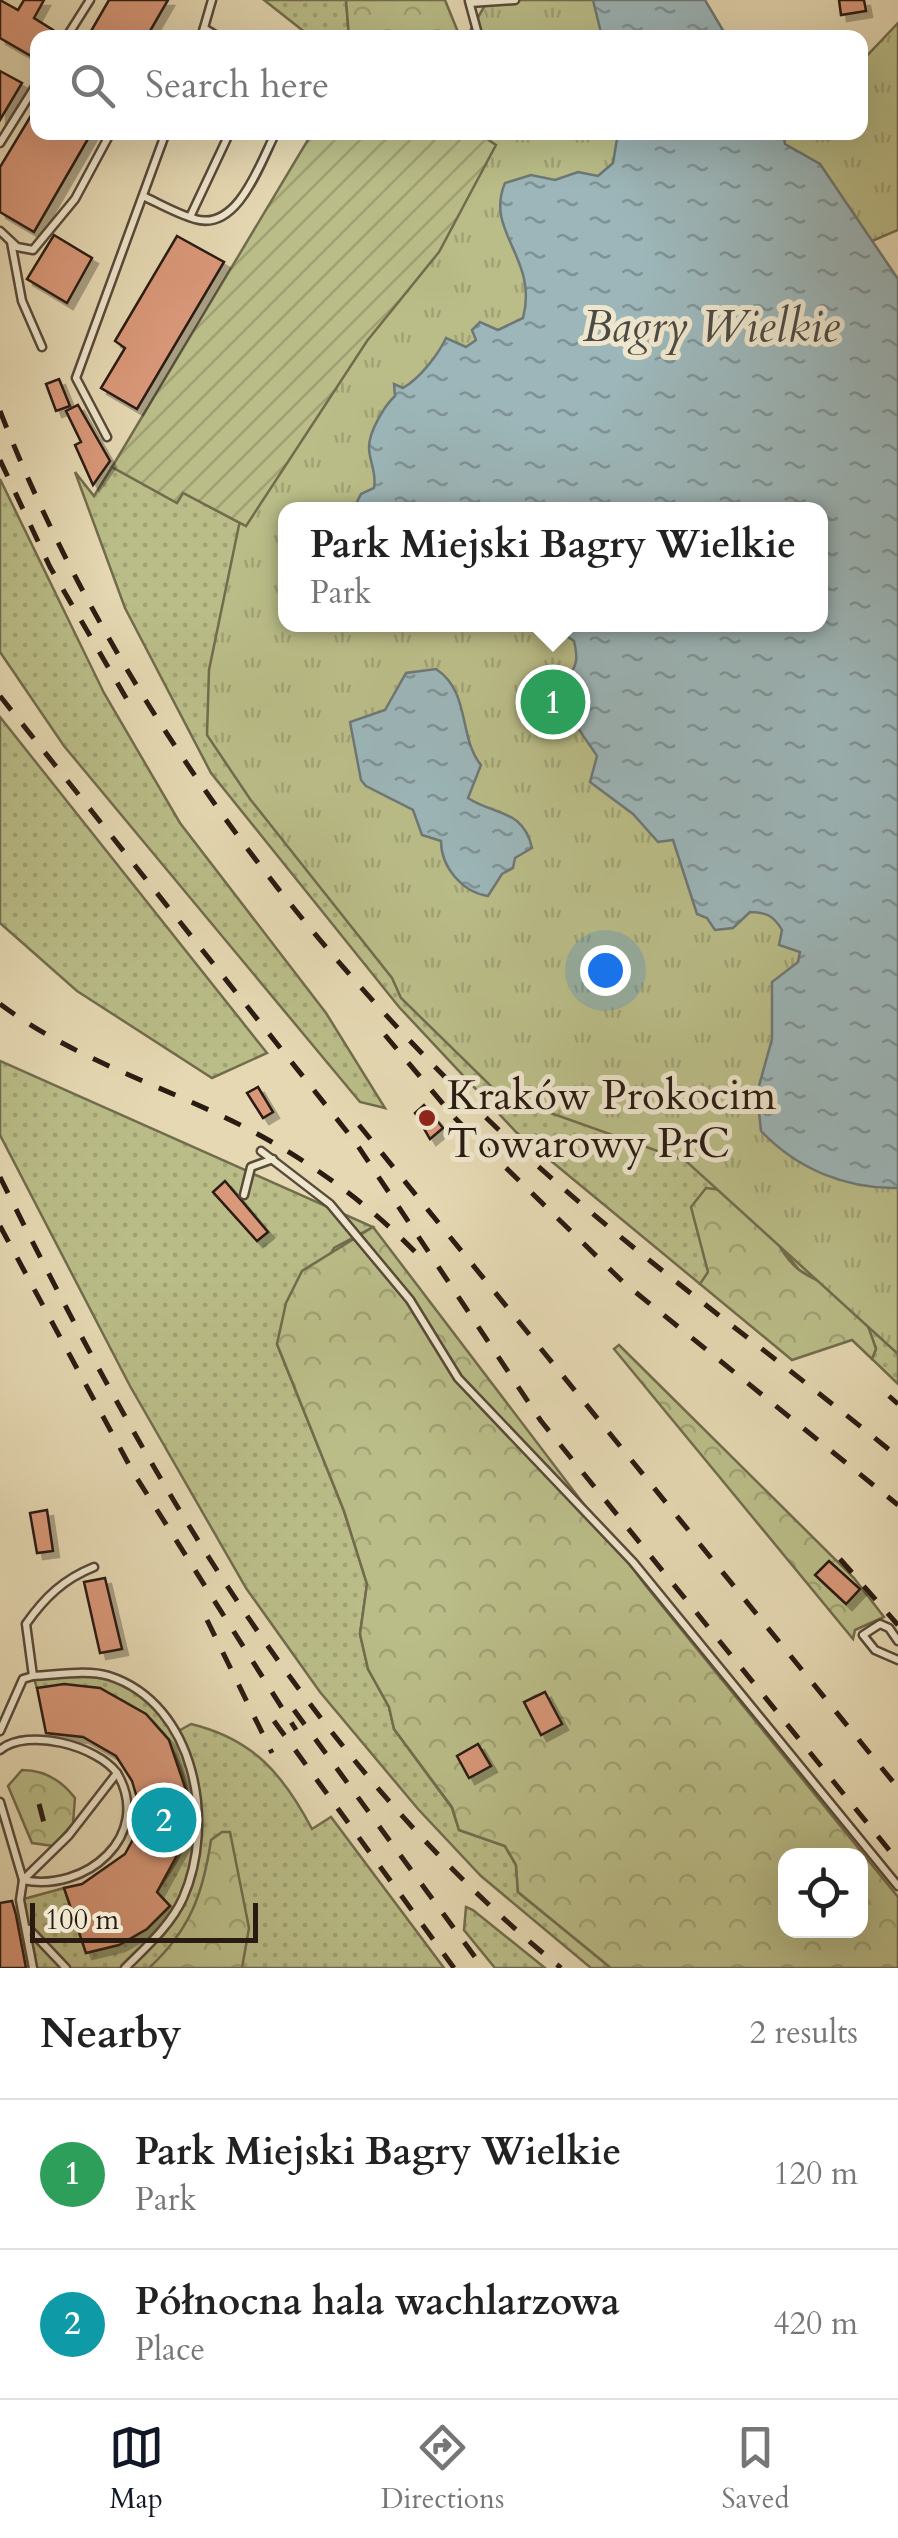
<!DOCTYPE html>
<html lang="en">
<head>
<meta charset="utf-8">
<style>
	body { margin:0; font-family:Cardo,serif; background:#f2f2f2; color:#222 }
	.controls { position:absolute; right:30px; bottom:30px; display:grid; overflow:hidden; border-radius:20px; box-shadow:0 10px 40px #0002 }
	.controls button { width:90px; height:90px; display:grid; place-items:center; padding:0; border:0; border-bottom:2px solid #e0e0e0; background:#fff; color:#222; font:50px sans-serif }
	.scale { position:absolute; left:30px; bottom:25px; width:228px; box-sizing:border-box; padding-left:10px; border:5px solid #2a1b12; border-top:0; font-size:28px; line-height:35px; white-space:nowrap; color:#2a1b12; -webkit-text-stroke:8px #eee6cd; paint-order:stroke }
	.you { position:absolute; left:605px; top:970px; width:35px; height:35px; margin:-25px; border:8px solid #fff; border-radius:50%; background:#1a73e8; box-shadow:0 0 0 15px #1a73e833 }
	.badge { display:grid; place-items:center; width:65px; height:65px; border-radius:50%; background:#111827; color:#fff; font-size:32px; font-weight:700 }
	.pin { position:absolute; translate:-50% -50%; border:5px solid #fff; box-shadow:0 2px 10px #0006 }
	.popup { position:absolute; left:278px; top:502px; width:550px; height:130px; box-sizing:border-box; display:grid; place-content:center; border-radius:20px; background:#fff; filter:drop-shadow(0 2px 8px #0005); font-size:32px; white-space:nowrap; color:#767676 }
	.popup b { font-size:38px; color:#222 }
	.popup::after { content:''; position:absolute; left:50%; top:100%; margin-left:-20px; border:20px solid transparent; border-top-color:#fff }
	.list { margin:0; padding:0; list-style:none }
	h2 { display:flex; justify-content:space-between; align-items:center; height:130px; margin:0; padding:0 40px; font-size:42px }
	h2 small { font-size:32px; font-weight:400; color:#767676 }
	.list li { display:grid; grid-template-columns:65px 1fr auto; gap:30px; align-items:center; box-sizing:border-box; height:150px; padding:0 40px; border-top:2px solid #e0e0e0 }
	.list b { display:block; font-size:38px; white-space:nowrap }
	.list p { margin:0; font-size:32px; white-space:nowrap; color:#767676 }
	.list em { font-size:32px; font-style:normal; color:#767676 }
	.icon { flex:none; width:55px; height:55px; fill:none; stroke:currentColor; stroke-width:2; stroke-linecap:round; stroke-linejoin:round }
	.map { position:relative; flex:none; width:898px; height:1968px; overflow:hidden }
	.search { position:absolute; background:#fff; box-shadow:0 10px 40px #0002; left:30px; right:30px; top:30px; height:110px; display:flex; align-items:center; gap:25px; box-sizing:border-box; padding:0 35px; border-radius:20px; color:#767676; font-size:38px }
	.sheet { height:430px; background:#fff }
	nav { display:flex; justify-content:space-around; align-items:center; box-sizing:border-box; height:140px; border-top:2px solid #e0e0e0; background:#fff; font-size:28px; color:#767676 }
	nav a { display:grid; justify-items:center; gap:5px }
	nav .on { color:#111827 }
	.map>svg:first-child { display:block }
</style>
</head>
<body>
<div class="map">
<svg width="898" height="1968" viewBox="0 0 898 1968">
	<defs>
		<pattern id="grass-dots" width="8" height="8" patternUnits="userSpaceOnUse" patternTransform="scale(2.5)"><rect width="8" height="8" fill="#babd88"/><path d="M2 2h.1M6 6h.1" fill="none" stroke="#a0a274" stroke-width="1.8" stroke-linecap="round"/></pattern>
		<pattern id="forest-crowns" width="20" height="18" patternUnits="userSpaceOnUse" patternTransform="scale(2.5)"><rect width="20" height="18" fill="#babd88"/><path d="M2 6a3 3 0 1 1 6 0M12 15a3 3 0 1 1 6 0" fill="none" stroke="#a0a274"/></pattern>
		<pattern id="park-tufts" width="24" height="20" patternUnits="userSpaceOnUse" patternTransform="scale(2.5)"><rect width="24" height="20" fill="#babd88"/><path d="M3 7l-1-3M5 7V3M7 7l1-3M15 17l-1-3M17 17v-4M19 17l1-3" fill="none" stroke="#a0a274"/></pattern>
		<pattern id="garden-furrows" width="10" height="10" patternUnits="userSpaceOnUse" patternTransform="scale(2.5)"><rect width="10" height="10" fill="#babd88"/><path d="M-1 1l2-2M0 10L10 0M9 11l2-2" fill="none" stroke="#a0a274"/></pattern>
		<pattern id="water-ripples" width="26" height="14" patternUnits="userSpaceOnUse" patternTransform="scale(2.5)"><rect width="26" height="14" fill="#9cb6b9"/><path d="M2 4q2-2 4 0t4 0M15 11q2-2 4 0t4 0" fill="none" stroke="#7f9395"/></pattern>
		<filter id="shadow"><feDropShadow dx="6" dy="6" stdDeviation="0" flood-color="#0004"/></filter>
	</defs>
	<rect width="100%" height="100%" fill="#e5d8b2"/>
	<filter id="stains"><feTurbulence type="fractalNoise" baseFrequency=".002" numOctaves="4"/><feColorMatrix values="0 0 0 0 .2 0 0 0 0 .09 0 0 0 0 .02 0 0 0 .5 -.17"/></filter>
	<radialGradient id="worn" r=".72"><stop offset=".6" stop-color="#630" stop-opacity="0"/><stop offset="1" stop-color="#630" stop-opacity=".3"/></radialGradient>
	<!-- grass -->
	<g fill="url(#grass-dots)" stroke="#726c4d" stroke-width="2.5">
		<polygon points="264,0 346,0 349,37 311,37"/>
		<polygon points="112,467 176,502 182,492 257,532 286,624 442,624 898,1204 898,1384 872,1359 876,1348 857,1303 799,1270 785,1252 769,1215 700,1284 516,1132 399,1007 211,773 125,608 75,472 94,496"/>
		<polygon points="0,479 104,693 180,823 326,1013 385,1108 360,1102 64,746 0,652"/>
		<polygon points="0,717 267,1053 212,1078 77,991 0,923"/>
		<polygon points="0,1061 373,1227 334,1248 277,1344 344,1511 367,1584 360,1634 368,1669 389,1707 394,1729 452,1808 459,1830 505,1846 516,1865 518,1892 611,1968 591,1968 481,1876 418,1809 320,1692 246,1588 130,1386 0,1135"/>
		<path d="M107,1675L150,1700L175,1733L191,1724C253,1739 283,1774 312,1829L331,1817L444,1968H33L20,1900L64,1888L86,1953C121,1945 145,1933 170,1906L157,1892C168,1875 180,1858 187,1838C192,1822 190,1802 186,1785C168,1713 108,1678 37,1688L33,1676Z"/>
		<polygon points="466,1907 473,1910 545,1968 495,1968 464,1930"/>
	</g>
	<!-- forest -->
	<g fill="url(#forest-crowns)" stroke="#726c4d" stroke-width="2.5" fill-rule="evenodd">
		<polygon points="346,0 445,0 460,37 349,37"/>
		<path d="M706,1188C785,1196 758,1234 798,1269C814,1283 846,1288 858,1306C866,1317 871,1335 876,1349L872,1359L852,1340L792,1360L700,1284L708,1272L691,1207Z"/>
		<path d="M373,1227L646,1586L898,1897V1968H611L518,1892L516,1865L505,1846L459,1830L452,1807L394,1729L389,1707L368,1669L360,1634L367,1584L344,1511L277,1344L286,1303L302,1271ZM786,1856H860V1930H786Z"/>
		<polygon points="619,1345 854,1578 884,1617 855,1630 853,1639 614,1349"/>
		<path d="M22,1770C44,1770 62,1781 75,1798L73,1823L53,1846L32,1843L8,1786Z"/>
		<path d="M222,1832H230L249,1928L242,1968H149C190,1930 203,1894 211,1840Z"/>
	</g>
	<!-- park -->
	<g fill="url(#park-tufts)" stroke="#726c4d" stroke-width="2.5" fill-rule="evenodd">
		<polygon points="488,0 681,0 707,38 466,38"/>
		<path d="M898,23V230L844,253L898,309V1354L686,1161L500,1095L401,998L392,978L250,799L207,735L209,670L244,501L411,133L774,132L781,143L792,133L860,132L861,62ZM286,510H820V624H286Z"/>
	</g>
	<!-- garden -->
	<polygon fill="url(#garden-furrows)" stroke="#726c4d" stroke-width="2.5" points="312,133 478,133 496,145 439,252 367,341 246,526 183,493 177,503 112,467"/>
	<!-- water -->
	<g fill="url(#water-ripples)" stroke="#6e7876" stroke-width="2.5">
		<polygon points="593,0 705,0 727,37 602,37"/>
		<path d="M618,133H783L785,144L820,164L898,279V1188C846,1189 797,1169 761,1131L757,1093L772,1039V982L798,962L800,952L779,945L782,930C774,916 766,912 750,912L733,928L715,930L707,918L697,914L673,840L658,842L633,814L590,782L597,756C586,739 558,705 565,686C573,666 580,667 574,641L550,625L820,624V510H373L357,502L361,494L374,488C377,472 369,462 369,447C369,432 384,406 395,396L394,384L403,388C420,378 438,355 446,338L466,347L476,340L472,330L480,322L498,330L523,318C539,258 484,232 505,183L531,175L555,180L578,172L598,176L613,163Z"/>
		<path d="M436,669C471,692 458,737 481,765L468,798C493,815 524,809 532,848L515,858L513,868L502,874L488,896C462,892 441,867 441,841L422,835L413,810L366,786L361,780L350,722L385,710L406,673Z"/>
	</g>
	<!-- building -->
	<g fill="#d99879" stroke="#2a1b12" stroke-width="2.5" filter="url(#shadow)">
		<polygon points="0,0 18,10 24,0 44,0 34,18 53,30 48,38 38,38 38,60 0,38"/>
		<polygon points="109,0 168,0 146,38 87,38"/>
		<polygon points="839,0 864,0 866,11 841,15"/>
		<polygon points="0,71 22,83 0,120"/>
		<polygon points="38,104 38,132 92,132 34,232 0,212 0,167"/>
		<polygon points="54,235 92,258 67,303 27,279"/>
		<polygon points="177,236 224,262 137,409 101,388 125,348 115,341"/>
		<polygon points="59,379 70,406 56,411 46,384"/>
		<polygon points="78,405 110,461 93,485 75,445 81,442 66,411"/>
		<polygon points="258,1087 273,1112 263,1118 247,1093"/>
		<polygon points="424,1105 443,1128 430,1139 415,1113"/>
		<polygon points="225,1181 268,1232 257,1241 213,1192"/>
		<polygon points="47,1510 53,1551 37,1553 30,1513"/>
		<polygon points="829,1561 860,1589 846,1604 815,1575"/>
		<polygon points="105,1578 122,1649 100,1653 84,1582"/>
		<polygon points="64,1684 100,1688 146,1714 169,1740 190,1802 188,1835 157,1892 170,1906 147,1929 119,1945 86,1953 64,1888 82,1884 125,1854 137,1832 140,1808 132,1781 116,1756 83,1737 46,1733 37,1688"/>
		<polygon points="545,1692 562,1724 541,1735 524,1702"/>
		<polygon points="478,1744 491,1766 469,1778 457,1756"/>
		<polygon points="12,1901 16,1915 26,1968 0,1968 0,1903"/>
	</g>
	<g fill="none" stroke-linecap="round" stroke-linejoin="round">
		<defs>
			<g id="lane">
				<polyline points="469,1 479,38"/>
				<polyline points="470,3 515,0"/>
				<polyline points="204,28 220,38"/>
				<polyline points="66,38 90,0"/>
				<polyline points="201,38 212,0"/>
				<polyline points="0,143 38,82"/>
				<path d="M143,196C160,204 177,214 195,219C238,232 260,163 276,132"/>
				<polyline points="190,217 230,132"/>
				<polyline points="0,231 17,247 33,250 75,199 111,132"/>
				<polyline points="11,242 22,301 42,347"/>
				<polyline points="107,437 76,378 166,132"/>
				<polyline points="261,1151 330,1204 410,1300 458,1378 633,1562 898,1886"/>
				<polyline points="244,1195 251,1167 273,1159"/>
				<polyline points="898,1641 889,1628 880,1624 863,1635 875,1650 898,1660"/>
				<path d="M33,1676C57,1675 87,1669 109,1676C196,1704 216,1824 183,1898C171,1925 146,1947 125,1968"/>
				<path d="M0,1731L23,1679L33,1676L26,1624C45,1597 64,1579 94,1567"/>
				<path d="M0,1750C28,1727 97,1746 117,1773L69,1835L23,1880L0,1802"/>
				<polyline points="29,1929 66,1968"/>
				<path d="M33,1968L20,1900L23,1880C85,1893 154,1836 117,1773"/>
			</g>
		</defs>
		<!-- lane casing -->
		<use href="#lane" stroke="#594a3a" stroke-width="11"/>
		<!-- lane -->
		<use href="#lane" stroke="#eee6cd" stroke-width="6"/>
		<!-- rail -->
		<g stroke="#2a1b12" stroke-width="5" stroke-dasharray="18 18" stroke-linecap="butt">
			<path d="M0,411C110,692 297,942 517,1147C637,1258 772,1353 898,1457"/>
			<polyline points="0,460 50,567 129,703"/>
			<polyline points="0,696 356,1143 541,1421 898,1861"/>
			<path d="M0,1004C70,1056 149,1081 226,1118C296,1151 367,1201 420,1257"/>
			<polyline points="385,1035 455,1118 623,1282 898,1505"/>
			<polyline points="359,1125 898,1788"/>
			<path d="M0,1177C145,1469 305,1759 561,1968"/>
			<polyline points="0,1226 133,1472 296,1730"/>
			<polyline points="889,1396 898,1404"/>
			<polyline points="840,1559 898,1625"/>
			<polyline points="207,1620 272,1753"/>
			<polyline points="294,1710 483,1968"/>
			<polyline points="274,1721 454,1968"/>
			<polyline points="39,1804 44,1823"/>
		</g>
	</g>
	<!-- markers -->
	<circle fill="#8f2418" stroke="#eee6cd" stroke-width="4" cx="427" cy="1118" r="10"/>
	<g text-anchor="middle" stroke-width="10" stroke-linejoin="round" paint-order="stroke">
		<!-- poi labels -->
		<g font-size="42" fill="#2a1b12" stroke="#eee6cd" text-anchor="start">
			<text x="447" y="1109">Kraków Prokocim<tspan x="447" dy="48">Towarowy PrC</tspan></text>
		</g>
		<!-- water labels -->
		<g font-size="45" font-style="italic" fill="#4c4a44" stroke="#eee6cd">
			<text x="711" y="341">Bagry Wielkie</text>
		</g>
	</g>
	<rect width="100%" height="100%" filter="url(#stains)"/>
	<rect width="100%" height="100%" fill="url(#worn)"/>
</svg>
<div class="controls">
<button><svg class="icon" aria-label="locate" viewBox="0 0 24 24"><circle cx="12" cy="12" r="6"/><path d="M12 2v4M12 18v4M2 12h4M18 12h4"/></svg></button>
</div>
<div class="scale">100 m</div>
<div class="you"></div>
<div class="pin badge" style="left:553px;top:702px;background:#2e9e5b">1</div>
<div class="popup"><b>Park Miejski Bagry Wielkie</b>Park</div>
<div class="pin badge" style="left:164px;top:1820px;background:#0f9aa8">2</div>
<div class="search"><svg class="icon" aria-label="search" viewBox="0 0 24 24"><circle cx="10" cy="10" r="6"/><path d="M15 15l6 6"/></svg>Search here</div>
</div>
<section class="sheet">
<h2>Nearby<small>2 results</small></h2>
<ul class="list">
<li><span class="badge" style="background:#2e9e5b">1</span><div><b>Park Miejski Bagry Wielkie</b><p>Park</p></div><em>120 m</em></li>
<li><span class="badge" style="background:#0f9aa8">2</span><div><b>Północna hala wachlarzowa</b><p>Place</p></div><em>420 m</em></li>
</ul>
</section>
<nav>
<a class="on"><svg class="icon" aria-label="map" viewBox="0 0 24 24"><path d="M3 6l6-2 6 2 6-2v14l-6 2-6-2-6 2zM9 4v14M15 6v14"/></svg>Map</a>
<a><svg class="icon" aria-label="directions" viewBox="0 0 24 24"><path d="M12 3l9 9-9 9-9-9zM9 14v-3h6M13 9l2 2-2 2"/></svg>Directions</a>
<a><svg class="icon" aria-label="saved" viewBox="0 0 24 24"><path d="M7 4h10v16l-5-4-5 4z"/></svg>Saved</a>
</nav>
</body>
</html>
